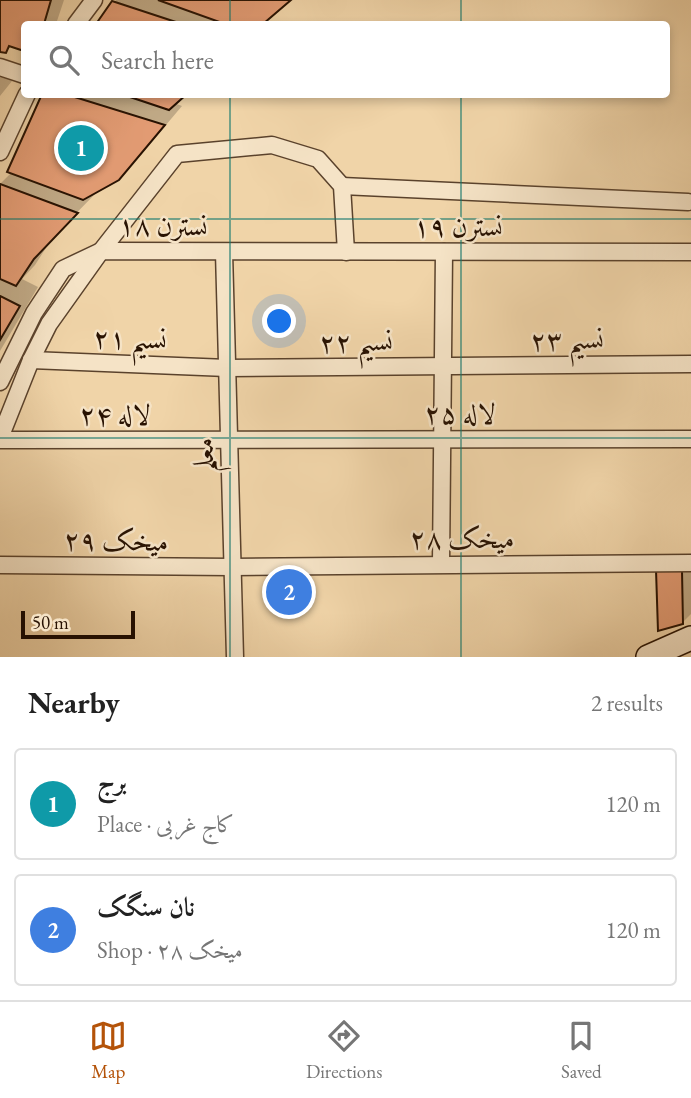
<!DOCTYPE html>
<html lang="en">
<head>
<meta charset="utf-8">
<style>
	body { margin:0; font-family:"EB Garamond",Amiri,serif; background:#f6f6f6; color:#222 }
	.scale { position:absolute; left:21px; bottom:18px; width:114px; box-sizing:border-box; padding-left:7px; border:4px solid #281202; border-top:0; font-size:19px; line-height:24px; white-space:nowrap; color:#281202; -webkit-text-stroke:5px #f5e3c6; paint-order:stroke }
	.you { position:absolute; left:280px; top:322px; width:24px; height:24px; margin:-18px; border:5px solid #fff; border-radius:50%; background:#1a73e8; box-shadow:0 0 0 10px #1a73e833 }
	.badge { display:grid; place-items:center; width:46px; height:46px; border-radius:50%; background:#b45309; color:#fff; font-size:23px; font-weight:700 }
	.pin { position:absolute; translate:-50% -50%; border:4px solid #fff; box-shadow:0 2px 7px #0006 }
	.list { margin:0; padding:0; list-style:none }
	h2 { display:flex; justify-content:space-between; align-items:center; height:91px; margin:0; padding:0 28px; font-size:30px }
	h2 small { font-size:23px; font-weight:400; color:#767676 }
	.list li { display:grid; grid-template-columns:46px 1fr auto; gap:21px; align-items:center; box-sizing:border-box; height:112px; margin:0 14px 14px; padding:0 14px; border:2px solid #e0e0e0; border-radius:7px }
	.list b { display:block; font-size:26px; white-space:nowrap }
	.list p { margin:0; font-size:23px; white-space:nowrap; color:#767676 }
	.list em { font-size:23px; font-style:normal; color:#767676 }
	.icon { flex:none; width:38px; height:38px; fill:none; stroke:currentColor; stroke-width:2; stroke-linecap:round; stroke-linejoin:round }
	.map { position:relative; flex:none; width:691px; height:657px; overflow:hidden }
	.search { position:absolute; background:#fff; box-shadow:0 4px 10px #0003; left:21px; right:21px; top:21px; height:77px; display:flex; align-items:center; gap:18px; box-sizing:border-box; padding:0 24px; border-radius:7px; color:#767676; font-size:26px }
	.sheet { height:343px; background:#fff }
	nav { display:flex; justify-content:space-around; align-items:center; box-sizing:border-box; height:98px; border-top:2px solid #e0e0e0; background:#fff; font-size:19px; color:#767676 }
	nav a { display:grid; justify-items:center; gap:4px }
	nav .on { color:#b45309 }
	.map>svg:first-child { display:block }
</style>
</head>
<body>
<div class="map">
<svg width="691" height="657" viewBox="0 0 691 657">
	<rect width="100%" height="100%" fill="#f0d4a8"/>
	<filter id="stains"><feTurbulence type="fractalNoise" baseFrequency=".00286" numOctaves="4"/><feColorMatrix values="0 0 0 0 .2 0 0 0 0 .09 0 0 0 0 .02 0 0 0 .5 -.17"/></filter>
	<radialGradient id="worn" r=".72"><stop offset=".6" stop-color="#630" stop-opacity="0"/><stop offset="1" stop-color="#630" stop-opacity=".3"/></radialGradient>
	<!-- shadow -->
	<g fill="#0003">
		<polygon points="0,0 64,0 56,24 24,24 24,49 12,45 6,51 0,50"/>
		<polygon points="116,0 288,0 260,24 98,24"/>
		<polygon points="0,65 7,67 4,77 12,81 0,96"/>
		<polygon points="44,94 184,94 174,103 182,106 138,158 118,178 92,193 95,194 53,237 35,265 22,279 38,287 0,351 0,184 12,172"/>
		<polygon points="691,562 691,614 682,623 658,571"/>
	</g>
	<!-- building -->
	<g fill="#e29b73" stroke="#281202" stroke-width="2">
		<polygon points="0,0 51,0 44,24 24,24 24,51 9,46 6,53 0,52"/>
		<polygon points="158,0 291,0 263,24 225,24"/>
		<polygon points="112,1 182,24 96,24"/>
		<polygon points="42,94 65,94 165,125 119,180 83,200 7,172"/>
		<polygon points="121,94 187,94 169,110"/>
		<polygon points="0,184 78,213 34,259 16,286 0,279"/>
		<polygon points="0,296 20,306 0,340"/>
		<polygon points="656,570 682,571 683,624 658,631"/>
	</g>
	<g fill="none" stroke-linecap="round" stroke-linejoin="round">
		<defs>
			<g id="minor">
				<polyline points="76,24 94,0"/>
				<polyline points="0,67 24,75"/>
				<polyline points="0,152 27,94"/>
				<polyline points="342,186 688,202"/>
				<polyline points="224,252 235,657"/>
				<polyline points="31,360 227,368 691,364"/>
				<polyline points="0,382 34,313 63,269 101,251 691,252"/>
				<polyline points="0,438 31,360 49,324 101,251 177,154 272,145 318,159 342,186 346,252"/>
				<polyline points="0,440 691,439"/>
				<polyline points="441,564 444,252"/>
				<polyline points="0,565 232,567 691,563"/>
			</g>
			<polyline id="secondary" points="648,657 691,638"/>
		</defs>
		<!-- minor casing -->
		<use href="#minor" stroke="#5a422c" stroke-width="19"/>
		<!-- secondary casing -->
		<use href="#secondary" stroke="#281202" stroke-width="26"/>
		<!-- minor -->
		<use href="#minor" stroke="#f5e3c6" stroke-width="16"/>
		<!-- secondary -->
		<use href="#secondary" stroke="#f5e3c6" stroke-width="23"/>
	</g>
	<!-- grid -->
	<path fill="none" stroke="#0f766e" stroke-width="2" stroke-opacity="0.55" d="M230,0V24M461,0V24M230,94V657M461,94V657M0,219H691M0,438H691"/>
	<g text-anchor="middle" stroke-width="5" stroke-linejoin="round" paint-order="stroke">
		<!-- street labels -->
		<g font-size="28" fill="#281202" stroke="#f5e3c6">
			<text transform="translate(163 225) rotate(1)" y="10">نسترن ۱۸</text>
			<text x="458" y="236">نسترن ۱۹</text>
			<text transform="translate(130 338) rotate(2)" y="10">نسیم ۲۱</text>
			<text transform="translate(567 339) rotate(-1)" y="10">نسیم ۲۳</text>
			<text transform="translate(356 341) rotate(-1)" y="10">نسیم ۲۲</text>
			<text x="460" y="423">لاله ۲۵</text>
			<text x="115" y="424">لاله ۲۴</text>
			<text transform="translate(203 455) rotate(-91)" y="10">معلم</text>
			<text x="462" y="548">میخک ۲۸</text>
			<text transform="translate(116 540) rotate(1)" y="10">میخک ۲۹</text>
		</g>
	</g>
	<rect width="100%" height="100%" filter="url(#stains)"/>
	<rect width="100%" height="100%" fill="url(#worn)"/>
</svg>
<div class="scale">50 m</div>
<div class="you"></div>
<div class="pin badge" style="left:81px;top:148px;background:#0f9aa8">1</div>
<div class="pin badge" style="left:289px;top:592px;background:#3f7fe0">2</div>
<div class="search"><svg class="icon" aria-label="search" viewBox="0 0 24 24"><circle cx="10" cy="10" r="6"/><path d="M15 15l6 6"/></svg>Search here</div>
</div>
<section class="sheet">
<h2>Nearby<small>2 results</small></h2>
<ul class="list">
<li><span class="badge" style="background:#0f9aa8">1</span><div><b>برج</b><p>Place · کاج غربی</p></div><em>120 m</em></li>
<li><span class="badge" style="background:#3f7fe0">2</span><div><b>نان سنگک</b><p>Shop · میخک ۲۸</p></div><em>120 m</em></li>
</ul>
</section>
<nav>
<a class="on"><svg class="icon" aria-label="map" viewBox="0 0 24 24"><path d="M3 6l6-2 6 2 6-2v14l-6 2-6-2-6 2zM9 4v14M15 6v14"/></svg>Map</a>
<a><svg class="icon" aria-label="directions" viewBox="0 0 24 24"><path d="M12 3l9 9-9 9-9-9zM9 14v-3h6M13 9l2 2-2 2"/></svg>Directions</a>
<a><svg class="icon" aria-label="saved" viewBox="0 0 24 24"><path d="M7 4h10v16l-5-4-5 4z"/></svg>Saved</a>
</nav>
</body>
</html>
